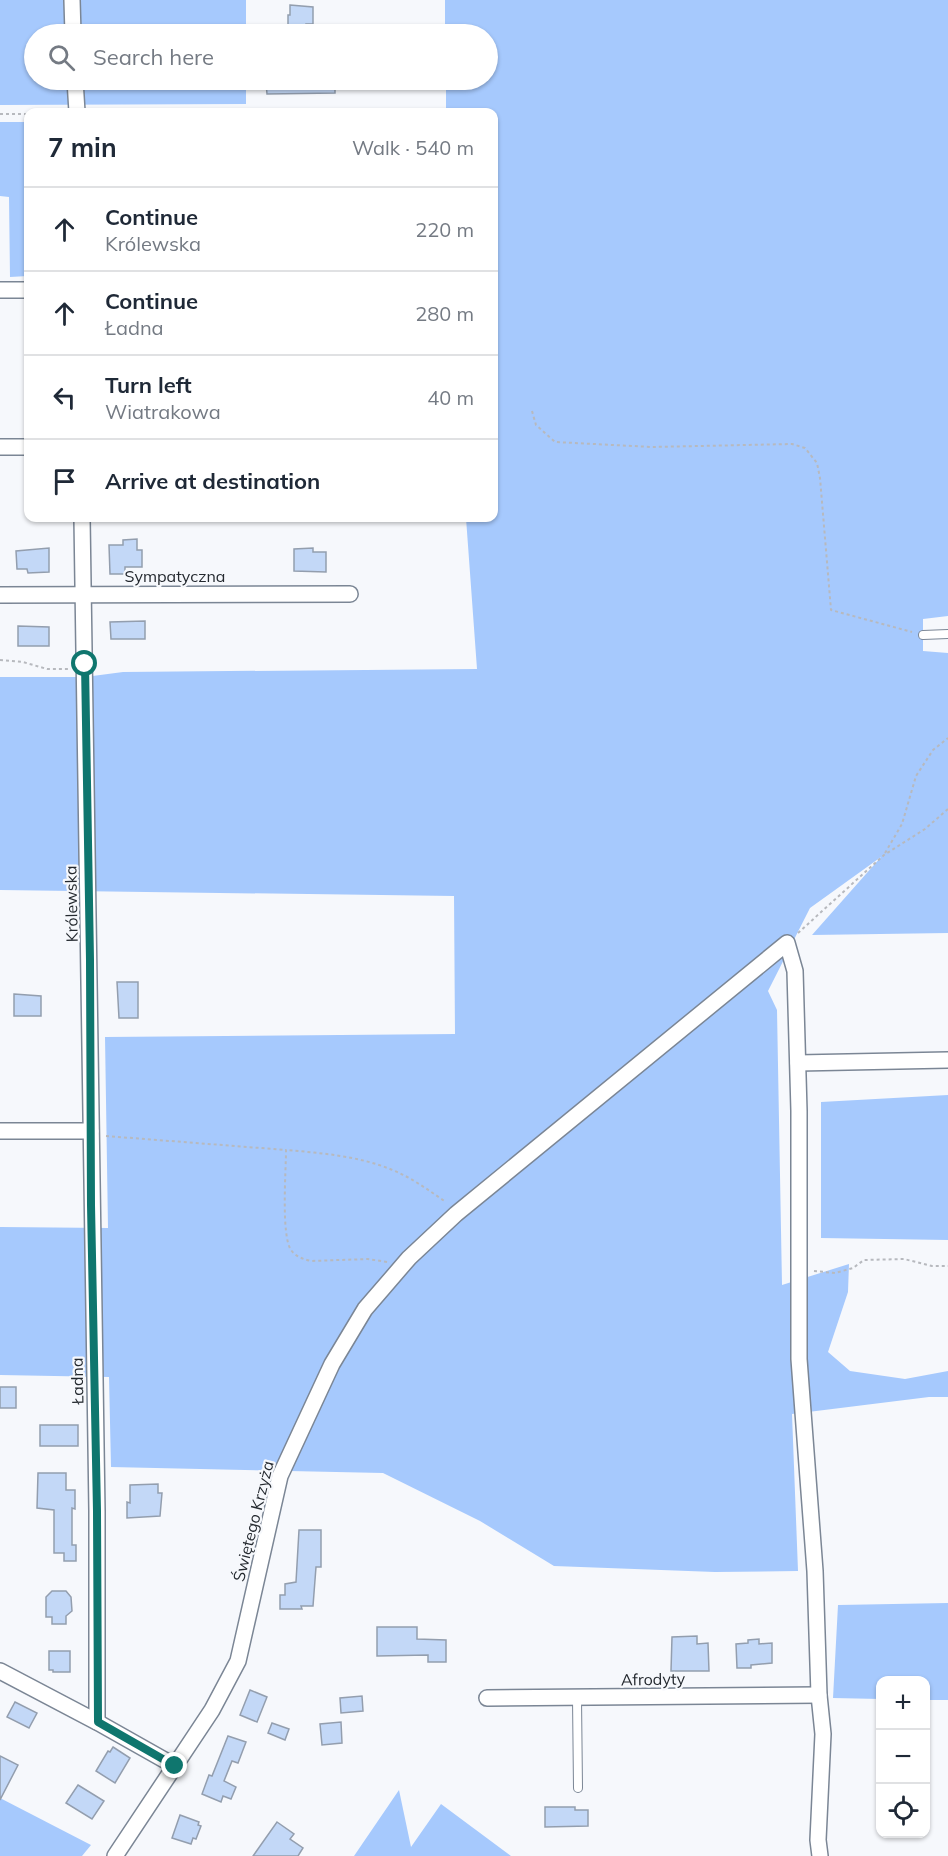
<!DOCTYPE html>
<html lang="en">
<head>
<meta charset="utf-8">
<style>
	body { margin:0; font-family:Mulish,sans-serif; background:#f2f2f3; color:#1f2937 }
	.controls { position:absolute; right:18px; bottom:18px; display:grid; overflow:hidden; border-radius:12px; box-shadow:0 2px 4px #0004 }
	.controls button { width:54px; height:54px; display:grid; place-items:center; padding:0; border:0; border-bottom:2px solid #e0e1e3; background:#fff; color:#1f2937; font:30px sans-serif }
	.stop { position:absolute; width:18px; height:18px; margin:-14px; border:4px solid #0f766e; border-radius:50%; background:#fff }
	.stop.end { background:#0f766e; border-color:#fff; box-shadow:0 2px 6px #0008 }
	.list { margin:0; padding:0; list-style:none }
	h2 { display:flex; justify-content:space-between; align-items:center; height:78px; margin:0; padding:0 24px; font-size:26px }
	h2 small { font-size:20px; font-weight:400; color:#747a83 }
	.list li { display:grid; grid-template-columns:39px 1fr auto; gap:18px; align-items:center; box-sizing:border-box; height:84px; padding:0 24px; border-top:2px solid #e0e1e3 }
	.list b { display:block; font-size:22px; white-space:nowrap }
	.list p { margin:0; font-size:20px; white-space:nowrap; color:#747a83 }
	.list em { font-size:20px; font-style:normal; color:#747a83 }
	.icon { flex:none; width:33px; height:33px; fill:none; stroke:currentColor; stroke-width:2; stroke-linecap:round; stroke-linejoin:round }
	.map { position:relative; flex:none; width:948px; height:1856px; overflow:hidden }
	.search { position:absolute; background:#fff; box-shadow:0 2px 4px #0004; left:24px; top:24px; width:474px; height:66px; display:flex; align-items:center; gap:15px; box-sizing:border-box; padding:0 21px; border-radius:33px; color:#747a83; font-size:22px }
	.panel { position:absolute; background:#fff; box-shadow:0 2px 4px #0004; left:24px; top:108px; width:474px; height:414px; border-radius:12px }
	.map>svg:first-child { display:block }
</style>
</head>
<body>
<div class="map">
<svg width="948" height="1856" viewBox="0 0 948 1856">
	<rect width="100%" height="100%" fill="#f6f8fc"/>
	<!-- green -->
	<g fill="#a6c9fd">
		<polygon points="0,0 246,0 246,34 34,34 34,80 246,80 246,104 0,105"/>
		<polygon points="445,0 948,0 948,616 923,619 923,651 948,653 948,933 812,935 881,857 810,908 768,991 777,1010 782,1285 849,1264 848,1292 828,1352 850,1371 905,1379 948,1371 948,1397 929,1397 792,1414 798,1571 715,1572 554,1566 480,1521 383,1473 111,1467 109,1377 0,1375 0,1227 108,1228 105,1037 455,1034 454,896 0,890 0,677 85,677 123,672 477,669 466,518 494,518 494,112 446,112 446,80 488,80 488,34 445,34"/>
		<polygon points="0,122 28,122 28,276 10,277 9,197 0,196"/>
		<polygon points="948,1095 948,1240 821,1238 821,1102"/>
		<polygon points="948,1603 948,1700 926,1700 926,1680 880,1680 880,1699 833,1698 838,1605"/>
		<polygon points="399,1790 411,1847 441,1804 511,1856 354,1856"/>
		<polygon points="0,1798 91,1845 82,1856 0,1856"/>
	</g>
	<!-- building -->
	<g fill="#c3d8f7" stroke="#939eae" stroke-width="1.5">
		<polygon points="290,5 313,7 313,24 306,24 306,32 288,32 288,15 290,15"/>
		<polygon points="296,80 335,80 335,93 267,94 266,82"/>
		<polygon points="137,539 137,550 142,550 142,567 125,567 125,574 110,574 109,545 123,545 123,540"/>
		<polygon points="49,548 49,572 28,573 27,569 17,569 16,551"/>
		<polygon points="313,548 313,552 326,552 326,572 294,571 294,549"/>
		<polygon points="145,621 145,639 111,639 110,622"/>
		<polygon points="18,626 49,627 49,646 18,646"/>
		<polygon points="117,982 138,982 138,1018 119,1018"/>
		<polygon points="14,994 41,996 41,1016 14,1016"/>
		<rect x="0" y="1387" width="16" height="21"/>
		<rect x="40" y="1425" width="38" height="21"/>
		<polygon points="38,1473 66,1473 66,1490 75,1490 75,1509 72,1508 72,1545 76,1545 76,1561 64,1561 64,1553 54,1553 54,1510 37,1508"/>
		<polygon points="158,1484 158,1493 162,1493 160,1516 127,1518 127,1502 130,1503 130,1485"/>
		<polygon points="299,1530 321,1530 321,1567 316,1567 313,1606 301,1606 302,1609 280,1609 280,1595 285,1595 285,1584 296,1582"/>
		<polygon points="52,1591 66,1591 71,1597 72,1611 66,1616 66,1624 52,1624 52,1617 46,1617 46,1597"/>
		<polygon points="377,1627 417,1627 417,1639 446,1640 446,1662 428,1662 428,1655 377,1656"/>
		<polygon points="697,1636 697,1644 708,1643 709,1671 671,1671 672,1637"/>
		<polygon points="759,1639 759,1644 772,1643 772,1663 751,1665 751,1668 737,1668 736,1644 748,1643 748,1640"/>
		<polygon points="49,1651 70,1651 70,1672 53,1672 53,1670 49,1670"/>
		<polygon points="250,1690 267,1697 257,1722 240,1715"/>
		<polygon points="362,1696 363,1711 341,1713 340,1698"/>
		<polygon points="15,1702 37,1713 29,1728 7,1717"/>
		<polygon points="341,1722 342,1743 322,1745 320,1724"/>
		<polygon points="272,1723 289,1729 285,1740 268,1733"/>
		<polygon points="228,1736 246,1742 238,1763 232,1761 224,1781 236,1787 231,1799 223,1796 221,1802 202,1794 209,1775 212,1776"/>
		<polygon points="113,1747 130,1758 115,1783 96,1771 108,1751 110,1752"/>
		<polygon points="0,1756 18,1765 0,1800"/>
		<polygon points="78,1785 104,1801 92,1819 66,1803"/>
		<polygon points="545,1807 575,1807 575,1810 588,1810 588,1826 545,1827"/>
		<polygon points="180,1815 199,1822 198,1825 201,1826 196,1839 193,1838 191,1844 172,1838"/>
		<polygon points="277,1822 294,1834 290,1839 303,1848 298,1856 253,1856"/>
	</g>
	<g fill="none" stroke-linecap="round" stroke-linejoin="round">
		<defs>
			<g id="service">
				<polyline points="923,635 948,634"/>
				<polyline points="577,1698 578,1788"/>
			</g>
			<g id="minor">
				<polyline points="72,0 73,34"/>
				<polyline points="75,80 77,112"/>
				<polyline points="0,290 28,290"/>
				<polyline points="0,447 28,447"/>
				<polyline points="82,518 97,1511 97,1722"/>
				<polyline points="0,595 350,594"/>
				<polyline points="798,1063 948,1060"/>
				<polyline points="0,1131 91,1131"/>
				<polyline points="0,1671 97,1722 175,1766"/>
				<polyline points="487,1698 819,1695"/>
				<polyline points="115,1856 212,1710 238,1661 280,1476 332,1364 365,1309 409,1258 456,1214 787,943 795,971 799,1111 799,1359 815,1571 819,1695 823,1734 818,1840 820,1856"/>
			</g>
		</defs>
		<!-- service casing -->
		<use href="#service" stroke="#7b8695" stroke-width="10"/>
		<!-- minor casing -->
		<use href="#minor" stroke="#7b8695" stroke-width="18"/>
		<!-- path -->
		<g stroke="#b7b9be" stroke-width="2" stroke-dasharray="3 3" stroke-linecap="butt">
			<polyline points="0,114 28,114"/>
			<polyline points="532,411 536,425 555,442 652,447 792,444 805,448 817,463 820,478 831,610 912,632"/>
			<polyline points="0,660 23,662 47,669 71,669"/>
			<polyline points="885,853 902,824 916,776 933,750 948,738"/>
			<polyline points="798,933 884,855 925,829 948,809"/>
			<polyline points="106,1136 286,1150"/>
			<path d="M387,1262L368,1259L311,1261C303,1259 296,1257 291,1250C281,1235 286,1171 286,1150C321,1153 358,1156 390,1169C411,1177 428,1190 446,1202"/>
			<polyline points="814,1271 835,1273 853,1268 864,1260 904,1259 932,1266 948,1266"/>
		</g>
		<!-- service -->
		<use href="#service" stroke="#fff" stroke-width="8"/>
		<!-- minor -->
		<use href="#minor" stroke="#fff" stroke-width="15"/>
	</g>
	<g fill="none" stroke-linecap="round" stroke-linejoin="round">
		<!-- route -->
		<polyline stroke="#0f766e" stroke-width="8" points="85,664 90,960 91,1205 97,1511 98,1722 175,1766"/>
	</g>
	<g text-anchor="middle" stroke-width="4.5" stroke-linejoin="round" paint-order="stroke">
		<!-- street labels -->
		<g font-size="16" fill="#24292f" stroke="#f6f8fc">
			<text x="175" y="582">Sympatyczna</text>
			<text transform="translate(71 904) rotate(-91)" y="6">Królewska</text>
			<text transform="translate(77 1381) rotate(-91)" y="6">Ładna</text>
			<text transform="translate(253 1521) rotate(-76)" y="6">Świętego Krzyża</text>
			<text transform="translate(653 1679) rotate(-1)" y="6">Afrodyty</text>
		</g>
	</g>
</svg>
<div class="controls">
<button>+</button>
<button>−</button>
<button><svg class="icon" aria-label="locate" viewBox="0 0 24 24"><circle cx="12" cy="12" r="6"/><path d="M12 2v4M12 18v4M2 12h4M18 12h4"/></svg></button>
</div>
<div class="stop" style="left:85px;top:664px"></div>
<div class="stop end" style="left:175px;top:1766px"></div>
<div class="search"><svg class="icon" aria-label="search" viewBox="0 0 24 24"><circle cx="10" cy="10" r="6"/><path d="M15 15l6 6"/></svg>Search here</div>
<section class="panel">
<h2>7 min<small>Walk · 540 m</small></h2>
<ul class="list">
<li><svg class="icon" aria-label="ahead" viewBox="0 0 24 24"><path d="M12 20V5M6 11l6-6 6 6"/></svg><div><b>Continue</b><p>Królewska</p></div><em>220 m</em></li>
<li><svg class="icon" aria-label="ahead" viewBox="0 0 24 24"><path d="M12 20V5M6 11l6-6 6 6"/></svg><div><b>Continue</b><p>Ładna</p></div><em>280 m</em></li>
<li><svg class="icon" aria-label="left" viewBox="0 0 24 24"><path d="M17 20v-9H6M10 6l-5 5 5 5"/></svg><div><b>Turn left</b><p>Wiatrakowa</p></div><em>40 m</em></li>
<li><svg class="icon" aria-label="arrive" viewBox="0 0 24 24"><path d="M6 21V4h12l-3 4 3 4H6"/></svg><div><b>Arrive at destination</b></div></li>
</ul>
</section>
</div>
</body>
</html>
